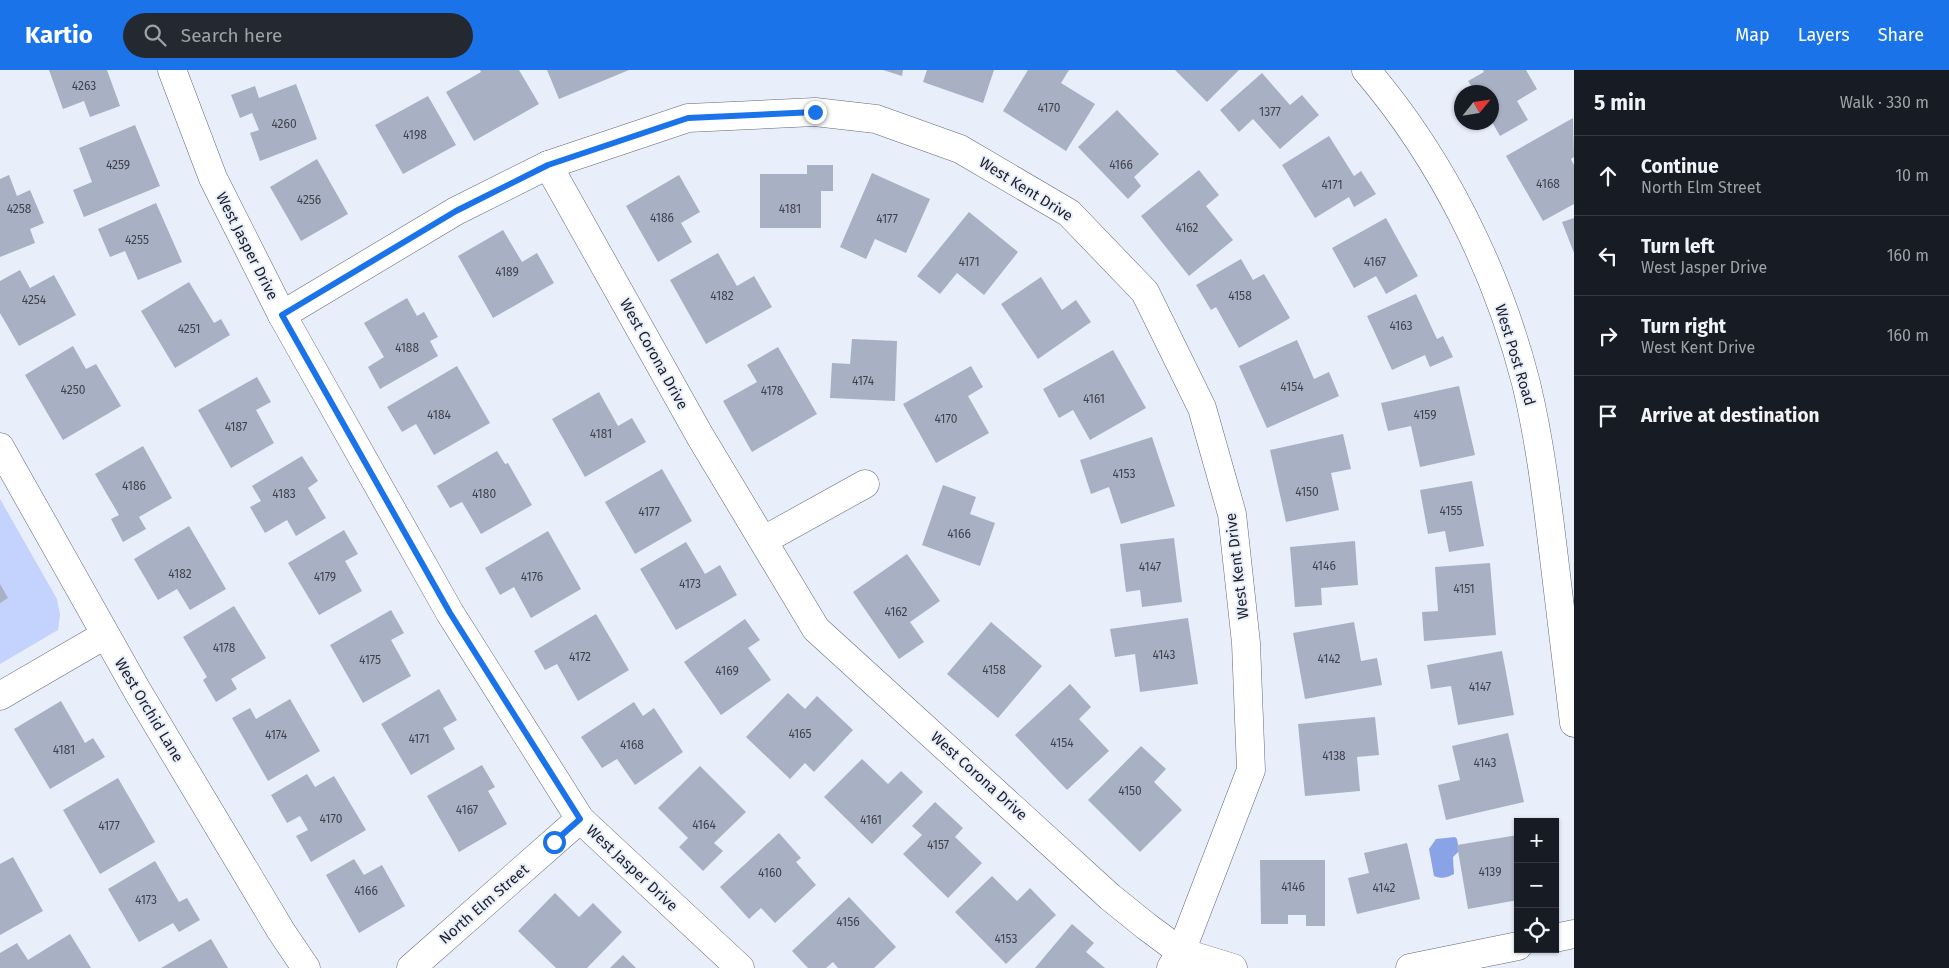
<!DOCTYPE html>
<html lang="en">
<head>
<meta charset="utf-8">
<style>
	body { margin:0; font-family:"Fira Sans",sans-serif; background:#242831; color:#f1f3f6 }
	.controls { position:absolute; right:15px; bottom:15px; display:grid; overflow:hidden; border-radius:0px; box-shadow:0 1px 4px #0004 }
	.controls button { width:45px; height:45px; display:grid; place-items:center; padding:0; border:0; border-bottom:1px solid #363941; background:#171b24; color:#f1f3f6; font:25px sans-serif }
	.compass { position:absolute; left:1454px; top:15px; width:45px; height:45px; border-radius:50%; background:#171b24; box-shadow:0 1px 4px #0004; rotate:60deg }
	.stop { position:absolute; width:15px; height:15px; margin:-11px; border:4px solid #1a73e8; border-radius:50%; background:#fff }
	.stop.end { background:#1a73e8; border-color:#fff; box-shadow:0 1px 5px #0008 }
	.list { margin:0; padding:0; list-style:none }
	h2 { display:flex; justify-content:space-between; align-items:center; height:65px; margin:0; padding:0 20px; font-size:21px }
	h2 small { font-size:16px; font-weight:400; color:#9ea1a6 }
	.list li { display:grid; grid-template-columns:32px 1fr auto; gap:15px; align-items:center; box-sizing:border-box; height:80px; padding:0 20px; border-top:1px solid #363941 }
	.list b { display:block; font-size:19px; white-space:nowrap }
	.list p { margin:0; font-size:16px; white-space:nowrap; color:#9ea1a6 }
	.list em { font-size:16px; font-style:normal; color:#9ea1a6 }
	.icon { flex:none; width:28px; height:28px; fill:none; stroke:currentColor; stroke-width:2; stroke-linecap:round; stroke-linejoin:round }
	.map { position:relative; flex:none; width:1574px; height:898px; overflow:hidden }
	header { display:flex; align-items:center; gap:30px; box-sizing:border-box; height:70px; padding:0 25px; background:#1a73e8; color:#fff }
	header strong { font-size:24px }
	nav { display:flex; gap:28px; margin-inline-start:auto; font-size:18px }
	.search { width:350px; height:45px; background:#242831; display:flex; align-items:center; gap:12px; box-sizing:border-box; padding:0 18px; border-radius:28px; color:#9ea1a6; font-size:19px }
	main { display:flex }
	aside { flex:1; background:#171b24 }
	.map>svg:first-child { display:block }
</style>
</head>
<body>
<header>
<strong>Kartio</strong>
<div class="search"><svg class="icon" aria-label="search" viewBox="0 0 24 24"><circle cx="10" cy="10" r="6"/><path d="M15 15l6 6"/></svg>Search here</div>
<nav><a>Map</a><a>Layers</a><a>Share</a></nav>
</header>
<main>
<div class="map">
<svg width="1574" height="898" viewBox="0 0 1574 898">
	<rect width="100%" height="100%" fill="#e9eefb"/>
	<!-- green -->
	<polygon fill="#c3d3fd" points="0,429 57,529 60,545 58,560 0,594"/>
	<!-- water -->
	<path fill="#8aa3e6" d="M1455,767L1457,769L1459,781L1453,787L1454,804C1447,808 1441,809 1434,806L1429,779L1436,769Z"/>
	<!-- building -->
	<g fill="#a8b0c4">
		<polygon points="49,0 107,0 120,36 90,47 84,31 63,39"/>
		<polygon points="480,0 519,0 539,34 474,71 446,22 481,2"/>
		<polygon points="547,0 629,0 559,29"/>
		<polygon points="883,0 903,0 902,6"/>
		<polygon points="927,0 994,0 983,33 923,12"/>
		<polygon points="1028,0 1069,0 1061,13 1095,34 1066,81 1003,41"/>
		<polygon points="1175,0 1239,0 1207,32"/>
		<polygon points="1483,0 1526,0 1537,19 1517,31 1528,50 1500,66 1492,52 1492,22 1475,22 1468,11 1484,2"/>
		<polygon points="1262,3 1290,35 1302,25 1319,45 1280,79 1253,49 1239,62 1220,40"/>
		<polygon points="296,14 317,69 260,91 250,63 259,60 252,43 240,48 231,25 255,16 259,28"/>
		<polygon points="428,26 456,75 403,104 375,55"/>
		<polygon points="1117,40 1159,84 1134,107 1141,116 1128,129 1078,77"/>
		<polygon points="1573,48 1574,87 1571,89 1574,95 1574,134 1543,151 1506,86"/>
		<polygon points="135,55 160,116 84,147 73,120 92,112 79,78"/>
		<polygon points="1329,66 1354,106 1361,101 1376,124 1354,137 1349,127 1315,148 1282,95"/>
		<polygon points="317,89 348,144 301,171 270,117"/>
		<polygon points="807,95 833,95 833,121 821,121 821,158 760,158 760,104 807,104"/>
		<polygon points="1199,100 1219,125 1206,136 1233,170 1189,206 1141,146"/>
		<polygon points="872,103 930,129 906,183 875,169 866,189 840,177"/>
		<polygon points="9,105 17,126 30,120 44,153 30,159 35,173 0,187 0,109"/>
		<polygon points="679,105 700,142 681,153 692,172 658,192 626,136"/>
		<polygon points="156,133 182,192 138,210 125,181 110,187 98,159"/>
		<polygon points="969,142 1018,182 984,225 957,203 940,224 917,206"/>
		<polygon points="1386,148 1418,206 1386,224 1376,206 1354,218 1332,178"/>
		<polygon points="1574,148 1574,183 1562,152"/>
		<polygon points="503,160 522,192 537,183 554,213 493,248 458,186"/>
		<polygon points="718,183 737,216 754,206 772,237 706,274 670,210"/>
		<polygon points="1241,189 1253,210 1264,204 1290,248 1239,278 1216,237 1211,240 1196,215"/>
		<polygon points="20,200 30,218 54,205 76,245 19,276 0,243 0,211"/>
		<polygon points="1041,207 1062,240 1076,230 1091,252 1038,289 1001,234"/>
		<polygon points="189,212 214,253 221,249 230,265 175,298 141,241"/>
		<polygon points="1416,224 1437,269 1443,266 1453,287 1430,297 1425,285 1392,300 1367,246"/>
		<polygon points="407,228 417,246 424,242 438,267 430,271 438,286 380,319 368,297 384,287 364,253"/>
		<polygon points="852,269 897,271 895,331 830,328 832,293 850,294"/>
		<polygon points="1297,270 1314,309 1329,302 1339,326 1267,358 1239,296"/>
		<polygon points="73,276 86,299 96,294 121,336 63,370 25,305"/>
		<polygon points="778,277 817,344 752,382 723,331 757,312 747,295"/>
		<polygon points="1113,280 1146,338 1090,370 1073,340 1059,348 1043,319"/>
		<polygon points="457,296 490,353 434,385 416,354 402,362 387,337"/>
		<polygon points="971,296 983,317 968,326 989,363 936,393 903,334"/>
		<polygon points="257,307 271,332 256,340 274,373 231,398 198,340"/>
		<polygon points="1459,316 1475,385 1420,397 1411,356 1388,361 1381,333"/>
		<polygon points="599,322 618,356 632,348 646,372 585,407 552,349"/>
		<polygon points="1343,364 1351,399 1331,403 1339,440 1286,452 1270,380"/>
		<polygon points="1152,367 1175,436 1121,454 1109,417 1091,424 1080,390"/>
		<polygon points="143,376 172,428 139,447 146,459 123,472 111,449 119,445 95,404"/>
		<polygon points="497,381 505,394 508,393 532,435 481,464 462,432 450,438 437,416"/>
		<polygon points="302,386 318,411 308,418 326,448 296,466 287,450 265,463 250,437 261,431 252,416"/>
		<polygon points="662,399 692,451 635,484 605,432"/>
		<polygon points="1472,411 1484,476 1449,482 1445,461 1428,464 1420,420"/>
		<polygon points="943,415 976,427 970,444 995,453 980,496 922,475"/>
		<polygon points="189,456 226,519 190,540 177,519 158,530 134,489"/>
		<polygon points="344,460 358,484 345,491 362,521 319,545 288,493"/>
		<polygon points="548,461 581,519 531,548 514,517 500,525 485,498"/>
		<polygon points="1174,468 1182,532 1142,537 1140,520 1126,522 1120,474"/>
		<polygon points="1355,471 1358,515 1321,518 1322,535 1295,537 1290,477"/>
		<polygon points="686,472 705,504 720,495 737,525 676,560 640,499"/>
		<polygon points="907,484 940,531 910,552 924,572 899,589 853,522"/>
		<polygon points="1490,493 1496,565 1424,571 1422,542 1438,541 1435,497"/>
		<polygon points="0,514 8,528 0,533"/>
		<polygon points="234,536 266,588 231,609 237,619 216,632 203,610 207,607 183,567"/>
		<polygon points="391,540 404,563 391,570 411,606 363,633 330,575"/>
		<polygon points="596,544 629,600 578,631 557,594 545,600 534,581"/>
		<polygon points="1188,548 1198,614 1140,622 1135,584 1115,587 1110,559"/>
		<polygon points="745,549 760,570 748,578 771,610 721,645 684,592"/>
		<polygon points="991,552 1042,596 998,648 947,604"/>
		<polygon points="1354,552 1361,591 1377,588 1382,615 1305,629 1293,563"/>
		<polygon points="1502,581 1514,645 1458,655 1451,616 1431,619 1427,595"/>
		<polygon points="1070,614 1091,637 1079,649 1109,681 1067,720 1015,665"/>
		<polygon points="439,619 457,650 443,658 455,679 411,705 381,654"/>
		<polygon points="788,623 805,639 817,626 853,660 814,702 805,693 790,709 746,667"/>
		<polygon points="290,629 320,681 268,711 232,648 250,638 256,649"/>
		<polygon points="61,631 85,673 93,668 105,687 50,719 14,659"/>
		<polygon points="634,632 643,646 654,638 683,682 635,715 617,689 602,698 581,667"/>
		<polygon points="1375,647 1379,685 1357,687 1360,721 1305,726 1298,654"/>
		<polygon points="1508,663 1524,732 1446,750 1438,715 1460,710 1452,676"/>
		<polygon points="1141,676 1166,699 1154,712 1182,740 1140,782 1088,730"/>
		<polygon points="862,689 888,714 901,701 923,722 872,774 824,727"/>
		<polygon points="482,695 495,717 488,721 507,754 459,782 427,726"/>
		<polygon points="700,696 746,742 714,773 723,781 703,801 679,777 688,768 658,738"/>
		<polygon points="307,704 315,717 334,706 366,760 311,792 296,766 308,760 300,746 287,753 271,725"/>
		<polygon points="118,708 155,772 100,804 63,740"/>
		<polygon points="935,732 963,758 955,767 982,793 948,828 903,784 922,765 912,756"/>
		<polygon points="779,763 801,788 796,792 816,815 775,853 761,838 749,849 720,817"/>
		<polygon points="1518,765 1518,830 1468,839 1457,775"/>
		<polygon points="1407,773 1420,829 1357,844 1348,808 1369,803 1364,783"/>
		<polygon points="13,787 43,841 0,865 0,794"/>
		<polygon points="354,789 364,805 382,795 405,836 359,863 326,805"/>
		<polygon points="1260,790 1325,790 1325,856 1306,856 1306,845 1288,845 1288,854 1261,854"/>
		<polygon points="155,791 179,832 187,828 200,850 179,862 173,853 139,872 108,819"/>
		<polygon points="992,806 1017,831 1030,818 1056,845 1006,894 955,842"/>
		<polygon points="555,823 579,847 593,833 622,862 587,898 556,898 518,861"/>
		<polygon points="849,827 896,877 874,898 838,898 833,892 826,898 808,898 792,881"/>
		<polygon points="1072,854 1094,873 1086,882 1105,898 1035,898"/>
		<polygon points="70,864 91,898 0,898 0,883 17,873 28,890"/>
		<polygon points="211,869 228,898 161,898"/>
		<polygon points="623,885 636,898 610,898"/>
	</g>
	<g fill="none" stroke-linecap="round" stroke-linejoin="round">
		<defs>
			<g id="minor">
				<polyline points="172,0 213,108 282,245 450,543 580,749 740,898"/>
				<path d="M1366,0C1442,89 1497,200 1526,313C1540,371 1547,430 1554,488C1561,543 1567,598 1574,653"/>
				<polyline points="548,95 700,366 816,559 1110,827 1146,856 1181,882 1233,898"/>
				<polyline points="282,245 456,141 548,95 688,48 815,42 876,49 960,79 1069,143 1145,222 1202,338 1232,444 1246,573 1251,700 1181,882 1171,898"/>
				<polyline points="0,377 138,622 281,861 306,898"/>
				<polyline points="764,470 865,414"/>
				<polyline points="0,626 105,565"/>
				<polyline points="1555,868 1574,864"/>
				<polyline points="411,898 580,749"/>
				<polyline points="1410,898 1518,876"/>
			</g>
		</defs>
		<!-- minor casing -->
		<use href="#minor" stroke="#61687a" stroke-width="29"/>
		<!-- minor -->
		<use href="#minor" stroke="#fff" stroke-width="28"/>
	</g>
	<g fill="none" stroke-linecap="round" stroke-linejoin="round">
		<!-- route -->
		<polyline stroke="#1a73e8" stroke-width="6" points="554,772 580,749 450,543 282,245 456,141 548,95 688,48 815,42"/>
	</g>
	<g text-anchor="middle" stroke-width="4" stroke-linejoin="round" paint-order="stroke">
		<!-- number labels -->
		<g font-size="12" fill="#3f434e">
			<text x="84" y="20">4263</text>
			<text x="1049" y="42">4170</text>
			<text x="1270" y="46">1377</text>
			<text x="284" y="58">4260</text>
			<text x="415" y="69">4198</text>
			<text x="118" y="99">4259</text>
			<text x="1121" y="99">4166</text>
			<text x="1548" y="118">4168</text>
			<text x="1332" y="119">4171</text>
			<text x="309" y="134">4256</text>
			<text x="19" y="143">4258</text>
			<text x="790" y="143">4181</text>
			<text x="662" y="152">4186</text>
			<text x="887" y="153">4177</text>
			<text x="1187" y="162">4162</text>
			<text x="137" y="174">4255</text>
			<text x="969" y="196">4171</text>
			<text x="1375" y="196">4167</text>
			<text x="507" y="206">4189</text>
			<text x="722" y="230">4182</text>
			<text x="1240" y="230">4158</text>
			<text x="34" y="234">4254</text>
			<text x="1401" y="260">4163</text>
			<text x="189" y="263">4251</text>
			<text x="407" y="282">4188</text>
			<text x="863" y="315">4174</text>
			<text x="1292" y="321">4154</text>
			<text x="73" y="324">4250</text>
			<text x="772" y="325">4178</text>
			<text x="1094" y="333">4161</text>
			<text x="439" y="349">4184</text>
			<text x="1425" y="349">4159</text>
			<text x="946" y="353">4170</text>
			<text x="236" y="361">4187</text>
			<text x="601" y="368">4181</text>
			<text x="1124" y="408">4153</text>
			<text x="134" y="420">4186</text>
			<text x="1307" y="426">4150</text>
			<text x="284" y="428">4183</text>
			<text x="484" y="428">4180</text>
			<text x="1451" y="445">4155</text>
			<text x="649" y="446">4177</text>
			<text x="959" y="468">4166</text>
			<text x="1324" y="500">4146</text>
			<text x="1150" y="501">4147</text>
			<text x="180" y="508">4182</text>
			<text x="325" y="511">4179</text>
			<text x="532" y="511">4176</text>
			<text x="690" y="518">4173</text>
			<text x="1464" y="523">4151</text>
			<text x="896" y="546">4162</text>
			<text x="224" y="582">4178</text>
			<text x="1164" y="589">4143</text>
			<text x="580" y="591">4172</text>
			<text x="1329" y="593">4142</text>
			<text x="370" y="594">4175</text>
			<text x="994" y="604">4158</text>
			<text x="727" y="605">4169</text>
			<text x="1480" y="621">4147</text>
			<text x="800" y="668">4165</text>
			<text x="276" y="669">4174</text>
			<text x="419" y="673">4171</text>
			<text x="1062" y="677">4154</text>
			<text x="632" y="679">4168</text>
			<text x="64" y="684">4181</text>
			<text x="1334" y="690">4138</text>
			<text x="1485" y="697">4143</text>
			<text x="1130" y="725">4150</text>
			<text x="467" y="744">4167</text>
			<text x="331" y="753">4170</text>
			<text x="871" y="754">4161</text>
			<text x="704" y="759">4164</text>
			<text x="109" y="760">4177</text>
			<text x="938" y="779">4157</text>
			<text x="1490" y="806">4139</text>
			<text x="770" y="807">4160</text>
			<text x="1293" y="821">4146</text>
			<text x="1384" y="822">4142</text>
			<text x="366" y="825">4166</text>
			<text x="146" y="834">4173</text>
			<text x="848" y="856">4156</text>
			<text x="1006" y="873">4153</text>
		</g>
		<!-- street labels -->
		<g font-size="15" fill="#1c1f26" stroke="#e9eefb">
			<text transform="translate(1026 119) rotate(32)" y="5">West Kent Drive</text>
			<text transform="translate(247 176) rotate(63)" y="5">West Jasper Drive</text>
			<text transform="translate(654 284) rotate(61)" y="5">West Corona Drive</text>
			<text transform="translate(1515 285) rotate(73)" y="5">West Post Road</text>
			<text transform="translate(1237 496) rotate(-97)" y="5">West Kent Drive</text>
			<text transform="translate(149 640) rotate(59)" y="5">West Orchid Lane</text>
			<text transform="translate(979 706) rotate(42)" y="5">West Corona Drive</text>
			<text transform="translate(632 798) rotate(43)" y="5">West Jasper Drive</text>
			<text transform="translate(484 834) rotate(-41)" y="5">North Elm Street</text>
		</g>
	</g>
</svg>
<div class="controls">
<button>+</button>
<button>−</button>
<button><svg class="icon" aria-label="locate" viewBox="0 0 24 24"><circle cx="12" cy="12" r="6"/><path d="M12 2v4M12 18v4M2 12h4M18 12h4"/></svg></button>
</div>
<svg class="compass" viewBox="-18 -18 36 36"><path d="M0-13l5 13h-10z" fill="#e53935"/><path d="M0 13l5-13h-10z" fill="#9ea1a6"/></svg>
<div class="stop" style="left:554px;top:772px"></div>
<div class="stop end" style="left:815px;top:42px"></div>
</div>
<aside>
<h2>5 min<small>Walk · 330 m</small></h2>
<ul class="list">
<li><svg class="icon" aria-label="ahead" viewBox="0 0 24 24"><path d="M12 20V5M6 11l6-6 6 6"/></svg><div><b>Continue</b><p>North Elm Street</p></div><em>10 m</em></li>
<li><svg class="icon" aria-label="left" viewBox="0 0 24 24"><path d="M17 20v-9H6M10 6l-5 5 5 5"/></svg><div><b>Turn left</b><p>West Jasper Drive</p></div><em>160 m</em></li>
<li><svg class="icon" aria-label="right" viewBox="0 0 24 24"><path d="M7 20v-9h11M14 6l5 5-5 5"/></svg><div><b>Turn right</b><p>West Kent Drive</p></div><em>160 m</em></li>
<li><svg class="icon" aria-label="arrive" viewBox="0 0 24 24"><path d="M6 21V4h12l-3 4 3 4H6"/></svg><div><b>Arrive at destination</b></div></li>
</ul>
</aside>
</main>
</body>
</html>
